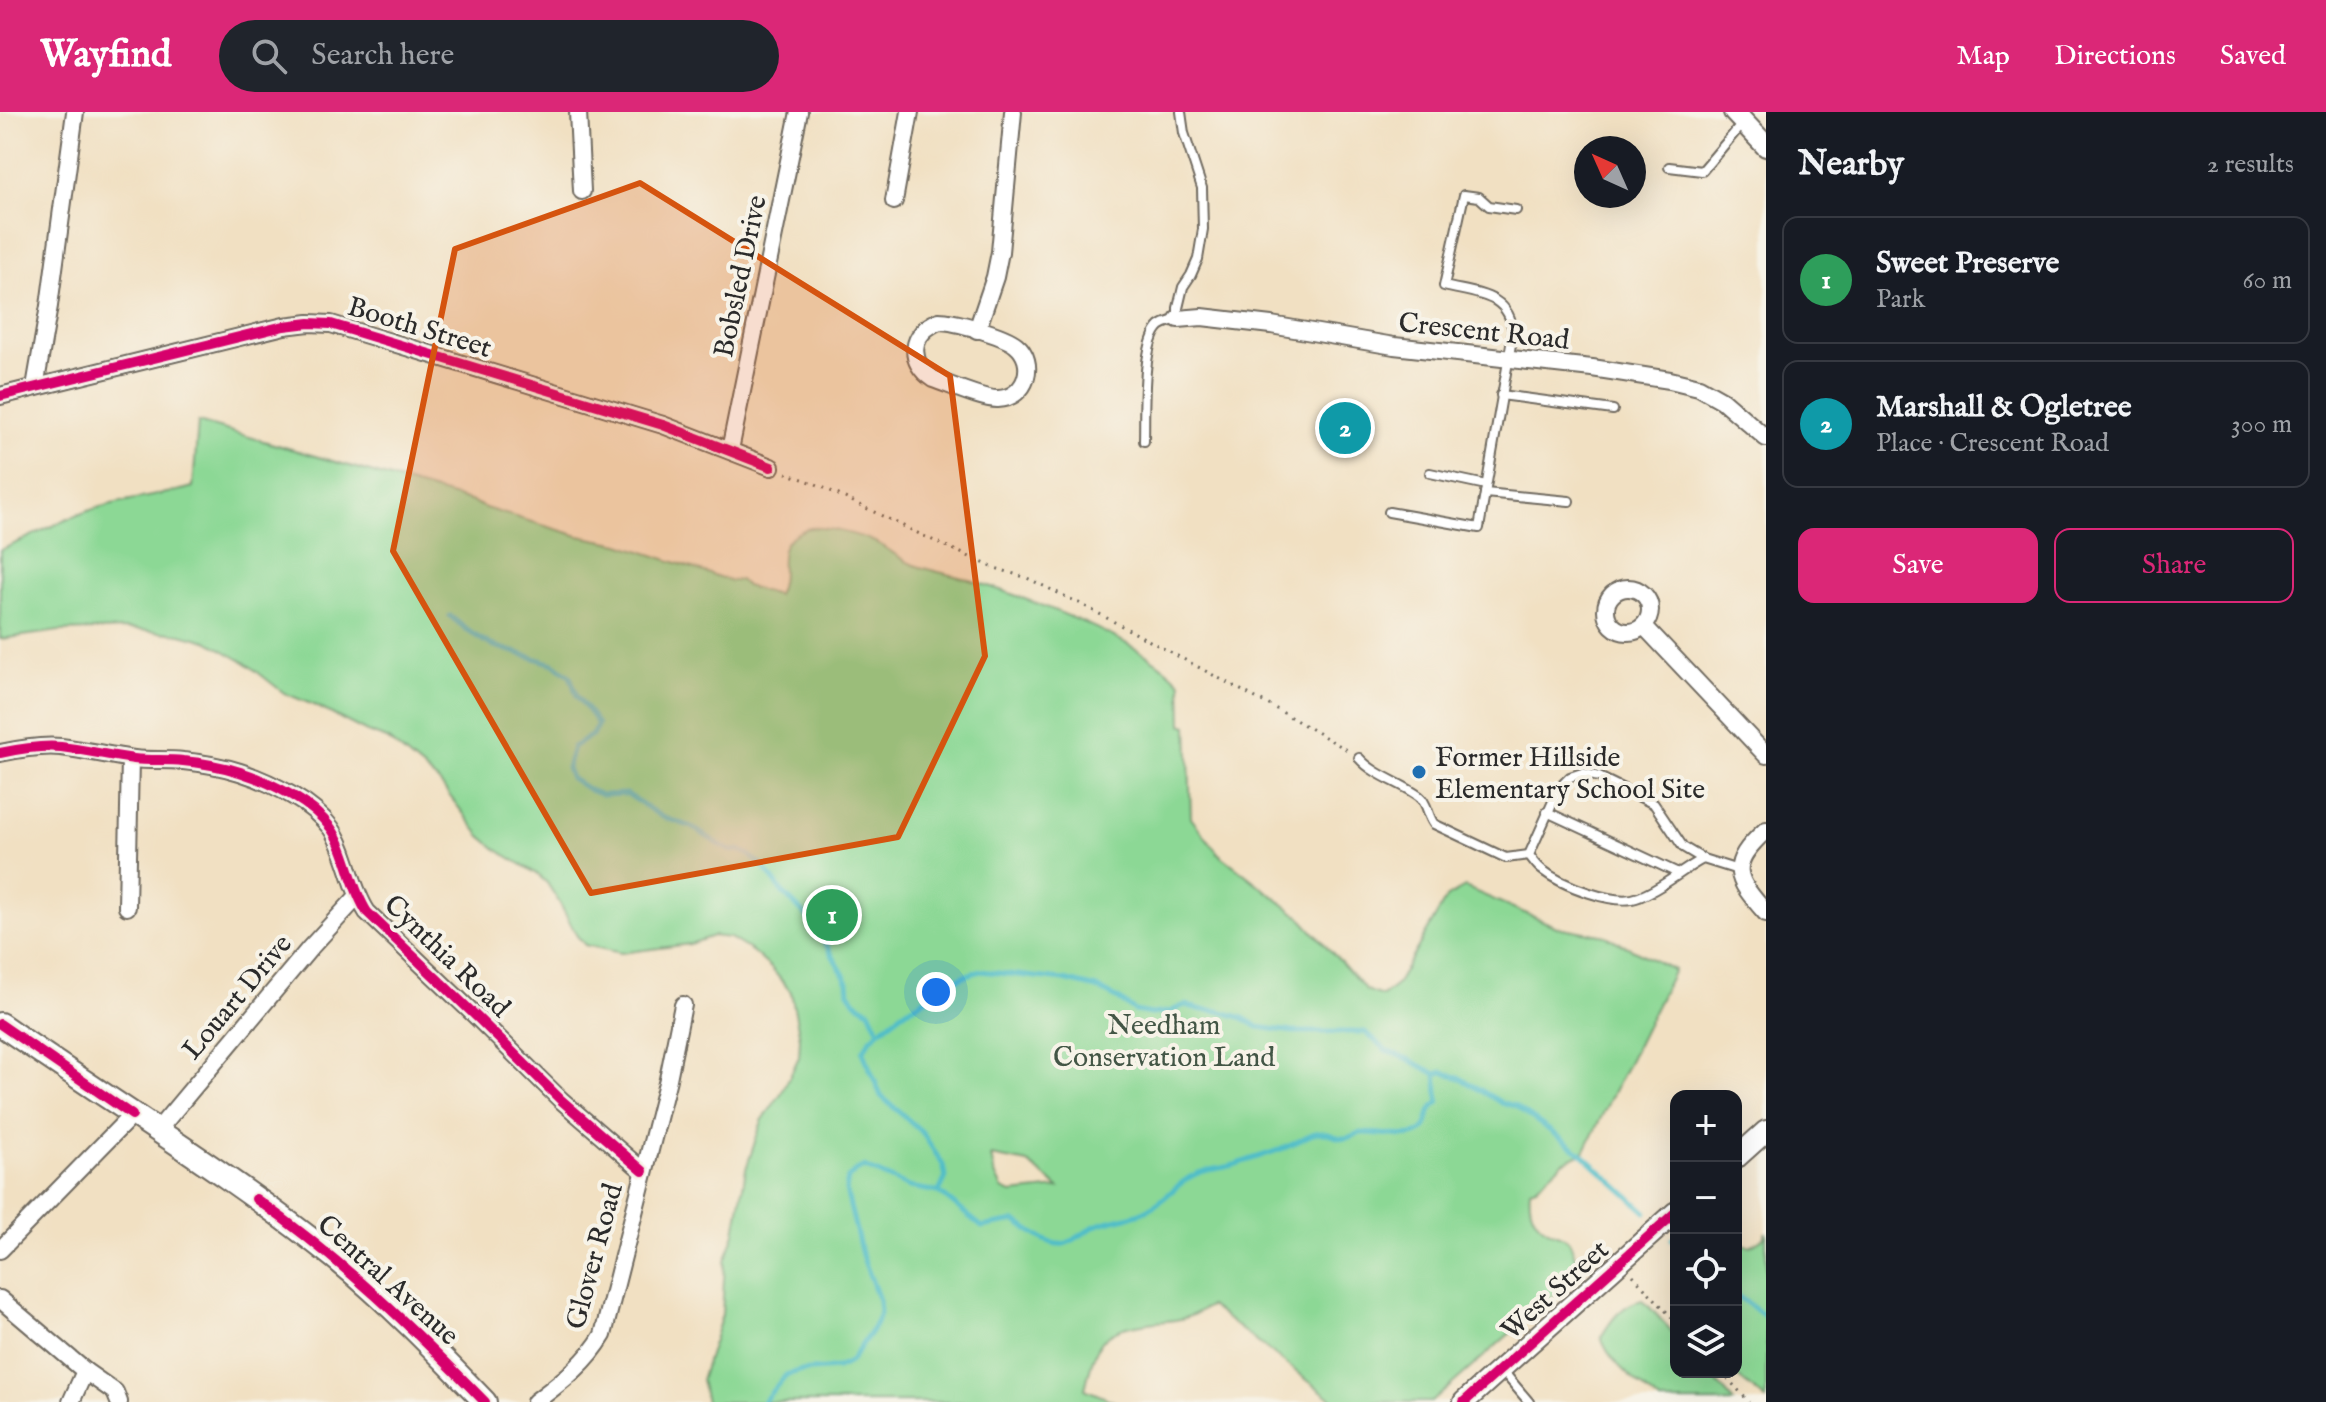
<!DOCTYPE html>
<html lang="en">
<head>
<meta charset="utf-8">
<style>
	body { margin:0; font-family:"IM FELL English",serif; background:#20242c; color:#f1f3f6 }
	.controls { position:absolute; right:24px; bottom:24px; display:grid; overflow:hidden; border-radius:16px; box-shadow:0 8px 32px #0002 }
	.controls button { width:72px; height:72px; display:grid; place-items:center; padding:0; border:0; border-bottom:2px solid #363941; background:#171b24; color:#f1f3f6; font:40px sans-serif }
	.compass { position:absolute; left:1574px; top:24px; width:72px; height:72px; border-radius:50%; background:#171b24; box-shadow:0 8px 32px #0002; rotate:315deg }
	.you { position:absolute; left:936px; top:880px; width:28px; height:28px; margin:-20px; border:6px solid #fff; border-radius:50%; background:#1a73e8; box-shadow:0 0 0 12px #1a73e833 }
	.badge { display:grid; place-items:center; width:52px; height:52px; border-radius:50%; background:#db2777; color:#fff; font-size:26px; font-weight:700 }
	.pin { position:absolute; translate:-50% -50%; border:4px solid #fff; box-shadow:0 2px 8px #0006 }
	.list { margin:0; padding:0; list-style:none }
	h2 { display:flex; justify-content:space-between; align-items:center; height:104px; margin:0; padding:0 32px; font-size:34px }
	h2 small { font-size:26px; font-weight:400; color:#9ea1a6 }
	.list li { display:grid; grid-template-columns:52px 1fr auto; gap:24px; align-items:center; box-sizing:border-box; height:128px; margin:0 16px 16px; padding:0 16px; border:2px solid #363941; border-radius:16px }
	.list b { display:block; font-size:30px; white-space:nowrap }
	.list p { margin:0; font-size:26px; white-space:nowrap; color:#9ea1a6 }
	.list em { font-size:26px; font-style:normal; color:#9ea1a6 }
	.actions { display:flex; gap:16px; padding:24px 32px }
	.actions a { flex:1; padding:18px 0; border:2px solid #db2777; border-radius:16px; text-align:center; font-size:28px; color:#db2777 }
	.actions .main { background:#db2777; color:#fff }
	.icon { flex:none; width:44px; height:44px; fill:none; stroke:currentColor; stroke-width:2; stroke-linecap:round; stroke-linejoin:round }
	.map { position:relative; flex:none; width:1766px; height:1290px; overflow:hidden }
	header { display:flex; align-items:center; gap:48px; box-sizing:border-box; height:112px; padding:0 40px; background:#db2777; color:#fff }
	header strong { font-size:38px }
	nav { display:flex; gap:44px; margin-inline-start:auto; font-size:28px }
	.search { width:560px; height:72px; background:#20242c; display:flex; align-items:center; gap:20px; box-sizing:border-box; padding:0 28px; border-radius:44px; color:#9ea1a6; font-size:30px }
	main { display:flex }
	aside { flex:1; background:#171b24 }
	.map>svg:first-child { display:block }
</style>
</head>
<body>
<header>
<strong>Wayfind</strong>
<div class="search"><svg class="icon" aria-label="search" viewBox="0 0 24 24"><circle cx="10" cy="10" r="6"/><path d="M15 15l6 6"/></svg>Search here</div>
<nav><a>Map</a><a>Directions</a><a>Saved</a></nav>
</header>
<main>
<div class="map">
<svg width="1766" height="1290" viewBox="0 0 1766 1290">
	<rect width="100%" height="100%" fill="#f7f3e8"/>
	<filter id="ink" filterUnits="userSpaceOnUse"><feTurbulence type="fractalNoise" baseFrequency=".0125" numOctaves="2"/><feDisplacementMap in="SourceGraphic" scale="16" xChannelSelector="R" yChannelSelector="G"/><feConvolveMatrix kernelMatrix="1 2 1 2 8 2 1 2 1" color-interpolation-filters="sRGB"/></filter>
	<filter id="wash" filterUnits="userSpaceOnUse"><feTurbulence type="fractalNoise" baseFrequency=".006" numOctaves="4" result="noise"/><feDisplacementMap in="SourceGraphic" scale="32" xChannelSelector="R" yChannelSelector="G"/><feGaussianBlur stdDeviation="1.8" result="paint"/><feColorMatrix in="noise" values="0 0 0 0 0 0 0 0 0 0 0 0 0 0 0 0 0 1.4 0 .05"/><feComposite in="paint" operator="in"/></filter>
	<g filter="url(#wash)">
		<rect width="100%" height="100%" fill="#f1e0c2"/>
		<!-- green -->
		<g fill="#8cd895" stroke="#5c8260" stroke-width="2" fill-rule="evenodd">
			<path d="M198,310L473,390L485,396L579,424L620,432L731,469L740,468L746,474L777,483C791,456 766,432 806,417C820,412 863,424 877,431C889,437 901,448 914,453C933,460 953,462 973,469C1029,487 1143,528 1181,571L1182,612L1188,614L1191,706L1219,742L1300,805L1366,878L1382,884L1396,873L1447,785L1465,775L1557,815L1606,824L1674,858L1584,1040L1563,1050L1536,1075L1530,1077C1528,1096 1533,1112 1552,1120C1558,1123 1565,1124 1569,1129C1572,1134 1574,1142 1576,1148L1574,1152L1582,1158L1432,1290H1336L1210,1194C1202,1197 1195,1203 1187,1205C1177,1209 1165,1209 1155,1210C1102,1217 1097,1225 1085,1277L1115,1290H706L701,1268L722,1203L725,1149L735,1121L746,1057L762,1009L782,980L799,945L800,926L791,880L772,857L753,840L730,826L713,824L690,832L621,841L585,833L577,824L559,790L547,771L537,762L499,739L481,724L438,669L387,627L367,620L316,594L284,581L246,551L207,529L181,522L130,517L59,519L0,527V438C32,425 64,406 97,396C129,386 162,384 193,375ZM991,1044L1028,1051L1059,1076L1011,1081L1002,1077L994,1060Z"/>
			<polygon points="1766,1120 1766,1288 1731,1260 1736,1260 1736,1131 1750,1134 1763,1126"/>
			<path d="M1643,1188L1676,1224V1260H1708L1734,1290H1660C1640,1272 1609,1252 1601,1225C1611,1208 1623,1191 1643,1188Z"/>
		</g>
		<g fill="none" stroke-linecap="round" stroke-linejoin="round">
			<!-- stream -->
			<g stroke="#50bdc8" stroke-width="5">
				<polyline points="450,504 471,521 491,533 554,552 570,564 577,584 598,612 592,623 573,635 567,656 571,666 589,678 602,683 627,682 662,705 692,715 721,734 731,739 739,738 748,742 763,754 783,781 814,812 848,870 849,881 856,890 869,898 879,919"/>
				<polyline points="939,1080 946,1065 943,1053 922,1020 881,984 863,940 869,929 879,919 904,900 963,864 980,859 1064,868 1097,876 1117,886 1135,899 1151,902 1169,900 1185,893 1203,898 1219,899 1243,906 1258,915 1293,920 1365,920 1387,939 1408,947 1436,962"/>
				<polyline points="1672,1127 1676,1132"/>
				<polyline points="1736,1183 1766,1205"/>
				<path d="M763,1290L786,1263L799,1259L837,1256L850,1250L874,1215L880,1201L879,1188L862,1143L846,1078L848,1066L856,1059L864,1055L909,1075L939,1080L982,1115L1015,1109C1030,1117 1046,1134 1064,1132C1074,1130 1086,1119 1095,1114C1112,1106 1131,1107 1147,1098C1165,1089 1177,1070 1196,1062C1209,1056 1224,1057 1237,1052C1254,1046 1272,1041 1289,1034C1298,1030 1307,1023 1316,1021C1326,1018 1336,1027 1345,1026C1351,1026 1356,1021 1362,1021C1377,1020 1404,1027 1417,1022C1435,1014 1421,1002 1439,990L1436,962L1443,960L1462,967L1500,990L1515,994L1580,1040L1646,1100"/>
			</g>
		</g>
	</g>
	<g filter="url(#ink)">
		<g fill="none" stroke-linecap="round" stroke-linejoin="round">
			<defs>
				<g id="service">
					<polyline points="1669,55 1702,59 1742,12"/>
					<polyline points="1501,283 1613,298"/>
					<path d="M1144,329C1145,303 1141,231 1160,214C1165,210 1173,209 1178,207V196L1183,175L1191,163L1198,147L1203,117L1202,76L1184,21L1181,0"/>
					<polyline points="1430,361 1486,373"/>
					<polyline points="1485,381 1569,389"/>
					<path d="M1389,400L1479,416L1513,221C1510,181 1476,182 1444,174L1464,83L1479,85L1489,94L1516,98"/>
					<path d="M1359,646C1375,664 1400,670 1419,684C1428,691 1427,703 1434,712L1506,746L1529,743"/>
					<polyline points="1547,700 1678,761"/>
					<path d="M1703,747C1682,758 1661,777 1639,785C1616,795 1561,773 1541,757C1537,754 1533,748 1529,743L1559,676L1570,665L1582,661L1599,665L1654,692L1683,735L1703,747L1738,758"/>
					<polyline points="1501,1257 1529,1290"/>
				</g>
				<g id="minor">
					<polyline points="578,0 582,79"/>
					<polyline points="894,89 910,0"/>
					<polyline points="1178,207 1202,205 1271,213 1394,234 1592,256 1670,268 1699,275 1722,288 1766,326"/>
					<path d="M939,209C954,209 1004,223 1016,233C1037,250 1027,286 998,287C984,288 948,272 933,267C907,250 910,221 939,209Z"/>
					<polyline points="977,218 995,165 1000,140 1013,0"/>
					<polyline points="35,275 49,194 75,0"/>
					<polyline points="0,284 284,214 309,211 331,212 663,313 771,355"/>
					<polyline points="730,338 799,0"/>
					<circle cx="1628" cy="498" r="22"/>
					<polyline points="1644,514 1766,643"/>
					<path d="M0,641C19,637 42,633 61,635C86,638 110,644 134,647C150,649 167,647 183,649C225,653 257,663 293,684C307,692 321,703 331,716C348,741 350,774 367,800L478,906L561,988L643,1059"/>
					<path d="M1766,718C1727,753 1735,766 1766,801"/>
					<polyline points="127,795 130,647"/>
					<polyline points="157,1019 310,836 357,785"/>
					<polyline points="0,1138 132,1003"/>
					<polyline points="0,1187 85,1259 115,1280 119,1290"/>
					<polyline points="71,1290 85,1259"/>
					<path d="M535,1290C561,1270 586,1252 603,1223L668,967L683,893"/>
				</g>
				<g id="tertiary">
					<polyline points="1734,0 1766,34"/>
					<polyline points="1736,1046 1766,1019"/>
					<polyline points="1464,1290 1676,1100"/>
				</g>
				<path id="secondary" d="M0,912C111,990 229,1061 335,1146C389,1190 437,1240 485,1290"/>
			</defs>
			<!-- service casing -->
			<use href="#service" stroke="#706a60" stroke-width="12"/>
			<!-- minor casing -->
			<use href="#minor" stroke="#706a60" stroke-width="20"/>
			<!-- tertiary casing -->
			<use href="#tertiary" stroke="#706a60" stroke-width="24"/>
			<!-- secondary casing -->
			<use href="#secondary" stroke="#706a60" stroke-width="26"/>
			<!-- path -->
			<g stroke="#706a60" stroke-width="3" stroke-dasharray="2 6" stroke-linecap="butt">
				<polyline points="786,361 816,372 928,426 992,455 1027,466 1079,491 1280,599 1349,639"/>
				<polyline points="1633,1163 1676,1210"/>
				<polyline points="1722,1260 1749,1290"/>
			</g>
			<!-- service -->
			<use href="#service" stroke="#fff" stroke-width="8"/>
			<!-- minor -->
			<use href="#minor" stroke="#fff" stroke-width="16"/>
			<!-- tertiary -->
			<use href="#tertiary" stroke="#fff" stroke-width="20"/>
			<!-- secondary -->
			<use href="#secondary" stroke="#fff" stroke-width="22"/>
			<defs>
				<g id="cycleway">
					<polyline points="0,284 284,214 309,211 331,212 663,313 771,355"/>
					<path d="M0,641C19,637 42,633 61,635C86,638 110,644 134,647C150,649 167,647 183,649C225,653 257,663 293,684C307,692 321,703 331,716C348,741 350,774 367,800L478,906L561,988L643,1059"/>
					<polyline points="0,912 132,1003"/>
					<path d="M256,1087C340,1146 413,1216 485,1290"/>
					<polyline points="1464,1290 1676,1100"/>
				</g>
			</defs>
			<!-- cycleway casing -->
			<use href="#cycleway" stroke="#f7f3e8" stroke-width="15"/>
			<!-- cycleway -->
			<use href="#cycleway" stroke="#d6006c" stroke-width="10"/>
		</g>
	</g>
	<!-- marked area -->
	<path fill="#d5540f" fill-opacity="0.2" stroke="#d5540f" stroke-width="6" stroke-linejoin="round" d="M640,71L950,264L985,544L898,725L591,781L393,439L455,137Z"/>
	<!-- markers -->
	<circle fill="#1f6fb2" stroke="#f7f3e8" stroke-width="3" cx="1419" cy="660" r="8"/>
	<g text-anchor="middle" stroke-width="8" stroke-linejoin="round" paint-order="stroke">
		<!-- street labels -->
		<g font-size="28" fill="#2b2b2b" stroke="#f7f3e8">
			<text transform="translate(739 164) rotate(-78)" y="10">Bobsled Drive</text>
			<text transform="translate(420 214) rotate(17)" y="10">Booth Street</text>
			<text transform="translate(1484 218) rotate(6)" y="10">Crescent Road</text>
			<text transform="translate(448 843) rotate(44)" y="10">Cynthia Road</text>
			<text transform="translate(236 884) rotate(-50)" y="10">Louart Drive</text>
			<text transform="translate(593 1144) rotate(-75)" y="10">Glover Road</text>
			<text transform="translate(389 1167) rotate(42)" y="10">Central Avenue</text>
			<text transform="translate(1554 1177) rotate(-42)" y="10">West Street</text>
		</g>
		<!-- poi labels -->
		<g font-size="28" fill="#2b2b2b" stroke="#f7f3e8" text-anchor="start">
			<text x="1435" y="654">Former Hillside<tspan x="1435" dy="32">Elementary School Site</tspan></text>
		</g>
		<!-- park labels -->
		<g font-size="28" fill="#435646" stroke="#f7f3e8">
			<text x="1164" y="922">Needham<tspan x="1164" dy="32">Conservation Land</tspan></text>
		</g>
	</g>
</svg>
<div class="controls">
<button>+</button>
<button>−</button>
<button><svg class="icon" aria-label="locate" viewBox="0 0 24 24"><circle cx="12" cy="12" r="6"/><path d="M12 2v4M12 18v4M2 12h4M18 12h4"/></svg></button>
<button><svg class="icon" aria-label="layers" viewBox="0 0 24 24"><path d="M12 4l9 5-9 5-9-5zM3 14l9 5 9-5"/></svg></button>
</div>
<svg class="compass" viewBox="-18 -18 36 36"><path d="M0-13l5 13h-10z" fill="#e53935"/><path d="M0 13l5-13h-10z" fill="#9ea1a6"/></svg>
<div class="you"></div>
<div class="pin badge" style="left:832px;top:803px;background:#2e9e5b">1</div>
<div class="pin badge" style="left:1345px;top:316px;background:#0f9aa8">2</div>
</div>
<aside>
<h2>Nearby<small>2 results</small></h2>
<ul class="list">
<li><span class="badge" style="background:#2e9e5b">1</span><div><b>Sweet Preserve</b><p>Park</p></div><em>60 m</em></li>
<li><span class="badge" style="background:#0f9aa8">2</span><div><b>Marshall &amp; Ogletree</b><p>Place · Crescent Road</p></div><em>300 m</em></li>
</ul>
<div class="actions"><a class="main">Save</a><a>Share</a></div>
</aside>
</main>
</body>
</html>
